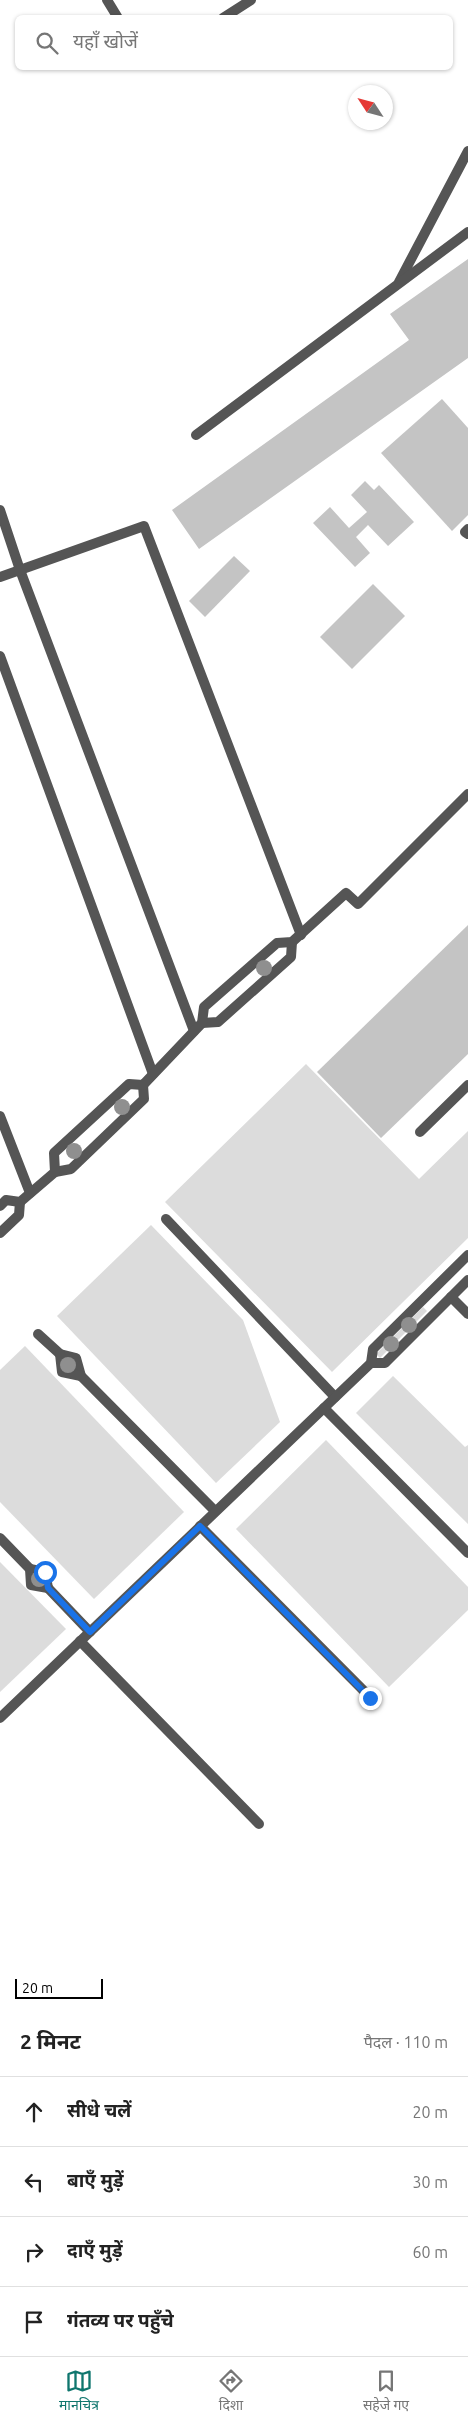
<!DOCTYPE html>
<html lang="hi">
<head>
<meta charset="utf-8">
<style>
	body { margin:0; font-family:Ubuntu,"Noto Sans Devanagari",sans-serif; background:#f6f6f6; color:#222 }
	.compass { position:absolute; left:348px; top:85px; width:45px; height:45px; border-radius:50%; background:#fff; box-shadow:0 1px 4px #0004; rotate:306deg }
	.scale { position:absolute; left:15px; bottom:12px; width:88px; box-sizing:border-box; padding-left:5px; border:2px solid #000; border-top:0; font-size:14px; line-height:18px; white-space:nowrap; color:#000; -webkit-text-stroke:4px #fff; paint-order:stroke }
	.stop { position:absolute; width:15px; height:15px; margin:-11px; border:4px solid #1a73e8; border-radius:50%; background:#fff }
	.stop.end { background:#1a73e8; border-color:#fff; box-shadow:0 1px 5px #0008 }
	.list { margin:0; padding:0; list-style:none }
	h2 { display:flex; justify-content:space-between; align-items:center; height:65px; margin:0; padding:0 20px; font-size:21px }
	h2 small { font-size:16px; font-weight:400; color:#767676 }
	.list li { display:grid; grid-template-columns:32px 1fr auto; gap:15px; align-items:center; box-sizing:border-box; height:70px; padding:0 20px; border-top:1px solid #e0e0e0 }
	.list b { display:block; font-size:19px; white-space:nowrap }
	.list em { font-size:16px; font-style:normal; color:#767676 }
	.icon { flex:none; width:28px; height:28px; fill:none; stroke:currentColor; stroke-width:2; stroke-linecap:round; stroke-linejoin:round }
	.map { position:relative; flex:none; width:468px; height:2011px; overflow:hidden }
	.search { position:absolute; background:#fff; box-shadow:0 1px 4px #0004; left:15px; right:15px; top:15px; height:55px; display:flex; align-items:center; gap:12px; box-sizing:border-box; padding:0 18px; border-radius:8px; color:#767676; font-size:19px }
	.sheet { height:345px; background:#fff }
	nav { display:flex; justify-content:space-around; align-items:center; box-sizing:border-box; height:70px; border-top:1px solid #e0e0e0; background:#fff; font-size:14px; color:#767676 }
	nav a { display:grid; justify-items:center; gap:2px }
	nav .on { color:#0f766e }
	.map>svg:first-child { display:block }
</style>
</head>
<body>
<div class="map">
<svg width="468" height="2011" viewBox="0 0 468 2011">
	<rect width="100%" height="100%" fill="#fff"/>
	<!-- green -->
	<g fill="#dcdcdc">
		<polygon points="306,1064 419,1179 468,1131 468,1238 332,1372 165,1202"/>
		<polygon points="151,1225 243,1320 280,1422 216,1483 57,1316"/>
		<polygon points="423,1307 427,1311 380,1358 376,1354"/>
		<polygon points="25,1346 184,1512 94,1599 0,1502 0,1370"/>
		<polygon points="393,1376 465,1447 468,1445 468,1524 356,1413"/>
		<polygon points="326,1440 468,1587 468,1610 389,1687 236,1529"/>
		<polygon points="0,1562 66,1629 0,1692"/>
	</g>
	<!-- building -->
	<g fill="#c4c4c4">
		<polygon points="468,259 468,358 199,549 172,510 409,340 390,314"/>
		<polygon points="442,399 468,428 468,515 452,531 381,453"/>
		<polygon points="365,481 374,490 379,485 414,522 388,546 368,525 356,537 370,553 355,567 313,523 330,507 349,528 367,512 351,495"/>
		<polygon points="234,556 250,571 205,617 189,601"/>
		<polygon points="373,584 405,616 352,669 320,637"/>
		<polygon points="468,925 468,1054 381,1138 317,1072"/>
	</g>
	<g fill="none" stroke-linecap="round" stroke-linejoin="round">
		<!-- service -->
		<g stroke="#555" stroke-width="10">
			<polyline points="107,0 118,18"/>
			<polyline points="223,18 251,0"/>
			<polyline points="399,282 468,151"/>
			<polyline points="196,435 468,232"/>
			<polyline points="468,529 465,532 468,534"/>
		</g>
		<!-- minor -->
		<g stroke="#555" stroke-width="10">
			<polyline points="0,510 20,570 194,1031"/>
			<polyline points="0,577 144,526 301,935"/>
			<polyline points="0,656 153,1074"/>
			<polyline points="202,1023 218,1022 291,957 292,942"/>
			<polyline points="0,1116 30,1193"/>
			<polyline points="420,1132 468,1085"/>
			<polyline points="55,1172 71,1169 144,1099 143,1085"/>
			<polyline points="0,1206 6,1200 20,1202 55,1172 54,1153 129,1084 143,1085 202,1023 204,1007 277,943 292,942 346,893 358,904 468,794"/>
			<polyline points="166,1219 335,1397"/>
			<polyline points="0,1233 19,1215 20,1202"/>
			<polyline points="451,1297 468,1314"/>
			<polyline points="38,1334 60,1354 76,1358 81,1376 215,1511"/>
			<polyline points="60,1354 62,1372 81,1376"/>
			<polyline points="371,1363 385,1363 468,1280"/>
			<polyline points="324,1408 468,1553"/>
			<polyline points="200,1526 371,1698"/>
			<polyline points="0,1538 30,1569 31,1585 48,1588 90,1632"/>
			<polyline points="30,1569 45,1572 48,1588"/>
			<polyline points="80,1641 259,1824"/>
			<polyline points="0,1718 371,1363 373,1349 468,1255"/>
		</g>
	</g>
	<!-- trees -->
	<g fill="#8f8f8f">
		<circle cx="264" cy="968" r="8"/>
		<circle cx="122" cy="1107" r="8"/>
		<circle cx="74" cy="1151" r="8"/>
		<circle cx="409" cy="1325" r="8"/>
		<circle cx="391" cy="1344" r="8"/>
		<circle cx="68" cy="1365" r="8"/>
		<circle cx="39" cy="1579" r="8"/>
	</g>
	<g fill="none" stroke-linecap="round" stroke-linejoin="round">
		<!-- route -->
		<polyline stroke="#1a73e8" stroke-width="6" points="45,1572 48,1588 90,1632 200,1526 370,1698"/>
	</g>
</svg>
<svg class="compass" viewBox="-18 -18 36 36"><path d="M0-13l5 13h-10z" fill="#e53935"/><path d="M0 13l5-13h-10z" fill="#767676"/></svg>
<div class="scale">20 m</div>
<div class="stop" style="left:45px;top:1572px"></div>
<div class="stop end" style="left:370px;top:1698px"></div>
<div class="search"><svg class="icon" aria-label="search" viewBox="0 0 24 24"><circle cx="10" cy="10" r="6"/><path d="M15 15l6 6"/></svg>यहाँ खोजें</div>
</div>
<section class="sheet">
<h2>2 मिनट<small>पैदल · 110 m</small></h2>
<ul class="list">
<li><svg class="icon" aria-label="ahead" viewBox="0 0 24 24"><path d="M12 20V5M6 11l6-6 6 6"/></svg><div><b>सीधे चलें</b></div><em>20 m</em></li>
<li><svg class="icon" aria-label="left" viewBox="0 0 24 24"><path d="M17 20v-9H6M10 6l-5 5 5 5"/></svg><div><b>बाएँ मुड़ें</b></div><em>30 m</em></li>
<li><svg class="icon" aria-label="right" viewBox="0 0 24 24"><path d="M7 20v-9h11M14 6l5 5-5 5"/></svg><div><b>दाएँ मुड़ें</b></div><em>60 m</em></li>
<li><svg class="icon" aria-label="arrive" viewBox="0 0 24 24"><path d="M6 21V4h12l-3 4 3 4H6"/></svg><div><b>गंतव्य पर पहुँचे</b></div></li>
</ul>
</section>
<nav>
<a class="on"><svg class="icon" aria-label="map" viewBox="0 0 24 24"><path d="M3 6l6-2 6 2 6-2v14l-6 2-6-2-6 2zM9 4v14M15 6v14"/></svg>मानचित्र</a>
<a><svg class="icon" aria-label="directions" viewBox="0 0 24 24"><path d="M12 3l9 9-9 9-9-9zM9 14v-3h6M13 9l2 2-2 2"/></svg>दिशा</a>
<a><svg class="icon" aria-label="saved" viewBox="0 0 24 24"><path d="M7 4h10v16l-5-4-5 4z"/></svg>सहेजे गए</a>
</nav>
</body>
</html>
